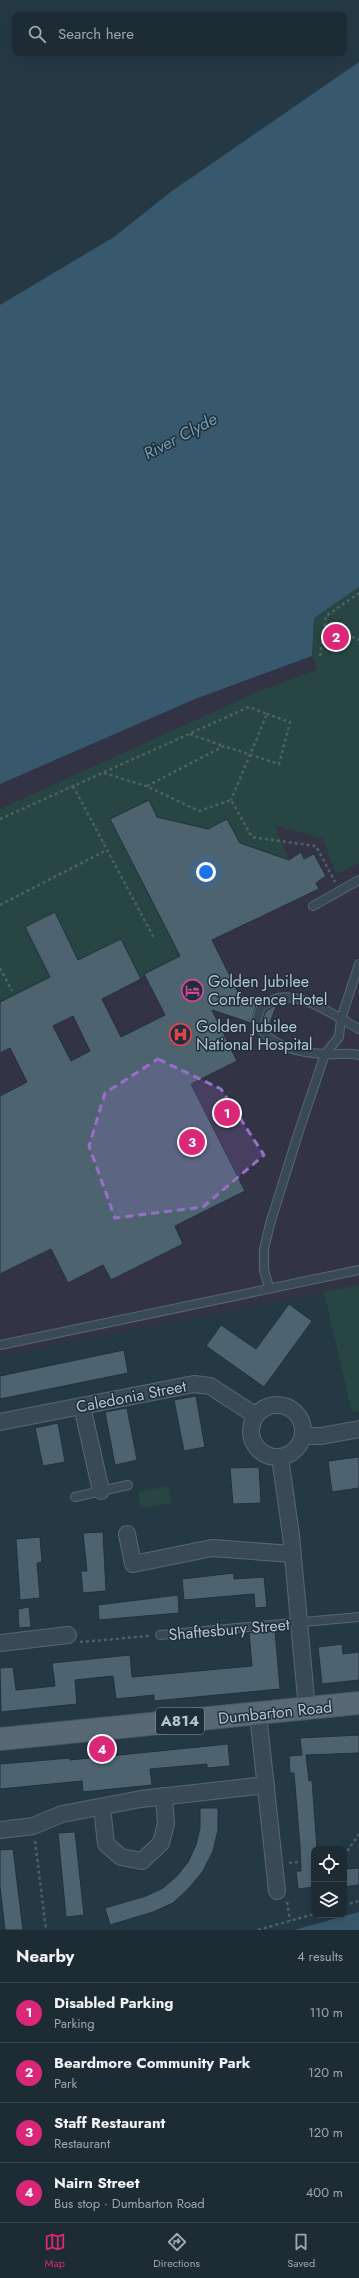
<!DOCTYPE html>
<html lang="en">
<head>
<meta charset="utf-8">
<style>
	body { margin:0; font-family:Jost,sans-serif; background:#293740; color:#f1f3f6 }
	.controls { position:absolute; right:12px; bottom:12px; display:grid; overflow:hidden; border-radius:8px; box-shadow:0 4px 16px #0002 }
	.controls button { width:36px; height:36px; display:grid; place-items:center; padding:0; border:0; border-bottom:1px solid #3a474f; background:#1c2b34; color:#f1f3f6; font:20px sans-serif }
	.you { position:absolute; left:206px; top:872px; width:14px; height:14px; margin:-10px; border:3px solid #fff; border-radius:50%; background:#1a73e8; box-shadow:0 0 0 6px #1a73e833 }
	.badge { display:grid; place-items:center; width:26px; height:26px; border-radius:50%; background:#db2777; color:#fff; font-size:13px; font-weight:700 }
	.pin { position:absolute; translate:-50% -50%; border:2px solid #fff; box-shadow:0 1px 4px #0006 }
	.list { margin:0; padding:0; list-style:none }
	h2 { display:flex; justify-content:space-between; align-items:center; height:52px; margin:0; padding:0 16px; font-size:17px }
	h2 small { font-size:13px; font-weight:400; color:#a0a7ac }
	.list li { display:grid; grid-template-columns:26px 1fr auto; gap:12px; align-items:center; box-sizing:border-box; height:60px; padding:0 16px; border-top:1px solid #3a474f }
	.list b { display:block; font-size:15px; white-space:nowrap }
	.list p { margin:0; font-size:13px; white-space:nowrap; color:#a0a7ac }
	.list em { font-size:13px; font-style:normal; color:#a0a7ac }
	.icon { flex:none; width:22px; height:22px; fill:none; stroke:currentColor; stroke-width:2; stroke-linecap:round; stroke-linejoin:round }
	.map { position:relative; flex:none; width:359px; height:1930px; overflow:hidden }
	.search { position:absolute; background:#1c2b34; box-shadow:0 4px 16px #0002; left:12px; right:12px; top:12px; height:44px; display:flex; align-items:center; gap:10px; box-sizing:border-box; padding:0 14px; border-radius:8px; color:#a0a7ac; font-size:15px }
	.sheet { height:292px; background:#1c2b34 }
	nav { display:flex; justify-content:space-around; align-items:center; box-sizing:border-box; height:56px; border-top:1px solid #3a474f; background:#1c2b34; font-size:11px; color:#a0a7ac }
	nav a { display:grid; justify-items:center; gap:2px }
	nav .on { color:#db2777 }
	.map>svg:first-child { display:block }
</style>
</head>
<body>
<div class="map">
<svg width="359" height="1930" viewBox="0 0 359 1930">
	<rect width="100%" height="100%" fill="#253945"/>
	<!-- medical -->
	<polygon fill="#323445" points="312,656 323,686 359,682 359,1285 0,1356 0,784 195,699"/>
	<!-- green -->
	<g fill="#274643">
		<polygon points="359,587 359,863 336,874 323,839 275,825 289,860 240,843 208,829 157,817 110,819 180,956 144,974 141,979 121,939 78,960 54,912 25,927 50,977 0,1002 0,809 262,690 317,670 312,656 314,618"/>
		<polygon points="359,1285 359,1411 352,1412 324,1292"/>
		<polygon points="169,1486 172,1503 141,1508 138,1492"/>
	</g>
	<!-- water -->
	<g fill="#38596d">
		<polygon points="359,62 359,587 314,618 312,656 195,699 0,784 0,305 114,237 172,191"/>
		<polygon points="359,1912 359,1930 294,1930"/>
	</g>
	<!-- building -->
	<g fill="#4e6370" stroke="#20313c" fill-rule="evenodd">
		<path d="M149,800L157,817L208,829L227,819L240,843L289,860L301,852L304,859L314,854L326,876L316,883L319,889L212,940L239,994L260,1001L256,1005L251,1023L212,1010L237,1061L191,1084L245,1191L175,1226L183,1244L111,1280L103,1265L68,1283L51,1249L0,1274V1096L27,1082L10,1048L0,1053V1002L50,977L25,927L55,912L78,960L121,939L141,979L102,999L121,1037L165,1015L144,974L180,956L110,819ZM73,1016L90,1051L71,1061L53,1026Z"/>
		<polygon points="274,1006 276,1006 268,1029 262,1021 266,1011"/>
		<polygon points="289,1304 312,1321 264,1387 206,1346 221,1325 256,1349"/>
		<polygon points="124,1350 128,1373 0,1399 0,1376"/>
		<polygon points="196,1396 205,1447 184,1451 174,1400"/>
		<polygon points="127,1408 137,1460 115,1465 105,1412"/>
		<polygon points="58,1423 65,1462 43,1466 35,1428"/>
		<polygon points="359,1457 359,1488 332,1492 328,1461"/>
		<polygon points="259,1467 261,1503 233,1504 230,1468"/>
		<polygon points="103,1532 106,1591 83,1593 81,1571 87,1571 83,1533"/>
		<polygon points="40,1537 42,1562 37,1563 40,1598 20,1600 16,1539"/>
		<polygon points="234,1573 234,1579 264,1577 267,1607 255,1608 254,1594 184,1600 182,1579"/>
		<polygon points="178,1595 179,1613 99,1620 98,1605"/>
		<polygon points="29,1607 31,1627 19,1628 18,1609"/>
		<polygon points="275,1631 280,1689 154,1701 154,1695 116,1699 113,1676 75,1680 77,1704 1,1712 0,1668 13,1667 16,1690 55,1686 52,1663 130,1655 132,1677 252,1666 249,1633"/>
		<polygon points="342,1644 343,1654 359,1652 359,1680 322,1684 318,1647"/>
		<polygon points="359,1735 359,1753 306,1755 309,1781 312,1780 317,1849 314,1849 314,1887 298,1889 296,1871 301,1871 300,1846 294,1773 290,1773 289,1756 302,1755 300,1738"/>
		<polygon points="228,1744 230,1766 207,1768 207,1764 150,1769 152,1785 83,1792 82,1781 0,1789 0,1764 70,1758 70,1760"/>
		<polygon points="200,1808 218,1808 218,1830 213,1851 203,1871 189,1888 173,1903 153,1912 110,1925 105,1908 146,1896 163,1888 177,1876 188,1862 196,1845 200,1828"/>
		<polygon points="75,1832 84,1915 66,1917 58,1833"/>
		<polygon points="13,1849 23,1930 5,1930 0,1886 0,1850"/>
		<polygon points="359,1868 359,1885 344,1887 344,1869"/>
	</g>
	<g fill="none" stroke-linecap="round" stroke-linejoin="round">
		<defs>
			<g id="lane">
				<polyline points="313,906 359,880"/>
				<path d="M359,1029C337,1017 304,993 278,998C273,1000 266,1004 261,1007L256,1022C268,1046 299,1053 325,1054C336,1055 348,1052 359,1055"/>
				<polyline points="269,1287 264,1270 264,1249 270,1224 299,1131 325,1054 339,1037 341,1019 359,964"/>
				<polyline points="0,1345 359,1270"/>
				<polyline points="75,1497 128,1485"/>
				<polyline points="160,1635 359,1617"/>
			</g>
			<g id="street">
				<circle cx="277" cy="1431" r="26"/>
				<polyline points="82,1406 101,1491"/>
				<polyline points="0,1422 194,1384 210,1386 255,1415"/>
				<polyline points="303,1436 321,1436 359,1429"/>
				<polyline points="280,1457 291,1535 307,1709"/>
				<polyline points="127,1534 133,1564 212,1548 292,1554"/>
				<polyline points="0,1643 68,1635"/>
				<polyline points="258,1714 277,1891"/>
				<polyline points="102,1807 106,1844 121,1857 142,1861 161,1843 166,1824 164,1796"/>
				<polyline points="0,1830 33,1826 62,1814 141,1799 266,1785"/>
			</g>
			<polyline id="primary" points="0,1739 359,1703"/>
		</defs>
		<!-- lane casing -->
		<use href="#lane" stroke="#586772" stroke-width="10"/>
		<!-- street casing -->
		<use href="#street" stroke="#586772" stroke-width="18"/>
		<!-- primary casing -->
		<use href="#primary" stroke="#465661" stroke-width="24"/>
		<!-- path -->
		<g stroke="#486361" stroke-width="2.5" stroke-dasharray="3 3" stroke-linecap="butt">
			<polyline points="324,625 359,640"/>
			<polyline points="320,656 326,616 359,593"/>
			<polyline points="190,734 223,746"/>
			<polyline points="104,773 146,786 199,811 231,800 252,837 316,846 335,882"/>
			<polyline points="73,786 154,938"/>
			<polyline points="147,786 224,746 279,764 290,722 267,714"/>
			<polyline points="0,819 249,707 267,714 231,800"/>
			<polyline points="0,905 107,850"/>
			<polyline points="0,968 12,991"/>
			<polyline points="80,1642 149,1636"/>
			<polyline points="35,1841 46,1930"/>
			<polyline points="344,1856 359,1834"/>
			<polyline points="289,1863 314,1860"/>
			<polyline points="287,1902 290,1921"/>
			<polyline points="344,1905 359,1901"/>
			<polyline points="258,1930 314,1914"/>
		</g>
		<!-- lane -->
		<use href="#lane" stroke="#3a4a54" stroke-width="8"/>
		<!-- street -->
		<use href="#street" stroke="#3a4a54" stroke-width="16"/>
		<!-- primary -->
		<use href="#primary" stroke="#586974" stroke-width="22"/>
	</g>
	<!-- marked area -->
	<path fill="#9670c6" fill-opacity="0.2" stroke="#9670c6" stroke-width="3" stroke-dasharray="8 5" stroke-linejoin="round" d="M158,1059L221,1089L264,1155L203,1207L115,1218L89,1146L105,1093Z"/>
	<!-- icons -->
	<defs>
		<symbol id="hotel-ring" viewBox="-11 -11 22 22"><circle r="9.5" fill="#1e2f3a" stroke="#d1479c" stroke-width="1.5"/><path d="M-6-4.5h1.5V1H6V5H4.5V3h-9V5H-6ZM-4 0a1.8 1.8 0 1 1 3.6 0ZM.5 0V-2.5h3Q6-2.5 6 0Z" fill="#d1479c"/></symbol>
		<symbol id="hospital-ring" viewBox="-11 -11 22 22"><circle r="9.5" fill="#1e2f3a" stroke="#e0444e" stroke-width="1.5"/><path d="M-5-5h3v3.5h4V-5h3V5h-3V1.5h-4V5h-3Z" fill="#e0444e"/></symbol>
	</defs>
	<g fill-rule="evenodd">
		<use href="#hotel-ring" x="180" y="978" width="25" height="25"/>
		<use href="#hospital-ring" x="168" y="1022" width="25" height="25"/>
	</g>
	<g text-anchor="middle" stroke-width="3" stroke-linejoin="round" paint-order="stroke">
		<!-- shield labels -->
		<rect fill="#1e2f3a" stroke="#8997a2" stroke-width="1" x="156" y="1708" width="48" height="26" rx="3"/>
		<g font-size="15" font-weight="bold" fill="#b7c4ce">
			<text x="180" y="1726">A814</text>
		</g>
		<!-- poi labels -->
		<g font-size="16" fill="#b7c4ce" stroke="#1e2f3a" text-anchor="start">
			<text x="208" y="987">Golden Jubilee<tspan x="208" dy="18">Conference Hotel</tspan></text>
			<text x="196" y="1032">Golden Jubilee<tspan x="196" dy="18">National Hospital</tspan></text>
		</g>
		<!-- street labels -->
		<g font-size="16" fill="#b7c4ce" stroke="#1e2f3a">
			<text transform="translate(131 1396) rotate(-11)" y="6">Caledonia Street</text>
			<text transform="translate(229 1629) rotate(-5)" y="6">Shaftesbury Street</text>
			<text transform="translate(275 1712) rotate(-6)" y="6">Dumbarton Road</text>
		</g>
		<!-- water labels -->
		<g font-size="17" font-style="italic" fill="#759cb3" stroke="#1e2f3a">
			<text transform="translate(180 436) rotate(-28)" y="6">River Clyde</text>
		</g>
	</g>
</svg>
<div class="controls">
<button><svg class="icon" aria-label="locate" viewBox="0 0 24 24"><circle cx="12" cy="12" r="6"/><path d="M12 2v4M12 18v4M2 12h4M18 12h4"/></svg></button>
<button><svg class="icon" aria-label="layers" viewBox="0 0 24 24"><path d="M12 4l9 5-9 5-9-5zM3 14l9 5 9-5"/></svg></button>
</div>
<div class="you"></div>
<div class="pin badge" style="left:227px;top:1113px">1</div>
<div class="pin badge" style="left:336px;top:637px">2</div>
<div class="pin badge" style="left:192px;top:1142px">3</div>
<div class="pin badge" style="left:102px;top:1749px">4</div>
<div class="search"><svg class="icon" aria-label="search" viewBox="0 0 24 24"><circle cx="10" cy="10" r="6"/><path d="M15 15l6 6"/></svg>Search here</div>
</div>
<section class="sheet">
<h2>Nearby<small>4 results</small></h2>
<ul class="list">
<li><span class="badge">1</span><div><b>Disabled Parking</b><p>Parking</p></div><em>110 m</em></li>
<li><span class="badge">2</span><div><b>Beardmore Community Park</b><p>Park</p></div><em>120 m</em></li>
<li><span class="badge">3</span><div><b>Staff Restaurant</b><p>Restaurant</p></div><em>120 m</em></li>
<li><span class="badge">4</span><div><b>Nairn Street</b><p>Bus stop · Dumbarton Road</p></div><em>400 m</em></li>
</ul>
</section>
<nav>
<a class="on"><svg class="icon" aria-label="map" viewBox="0 0 24 24"><path d="M3 6l6-2 6 2 6-2v14l-6 2-6-2-6 2zM9 4v14M15 6v14"/></svg>Map</a>
<a><svg class="icon" aria-label="directions" viewBox="0 0 24 24"><path d="M12 3l9 9-9 9-9-9zM9 14v-3h6M13 9l2 2-2 2"/></svg>Directions</a>
<a><svg class="icon" aria-label="saved" viewBox="0 0 24 24"><path d="M7 4h10v16l-5-4-5 4z"/></svg>Saved</a>
</nav>
</body>
</html>
